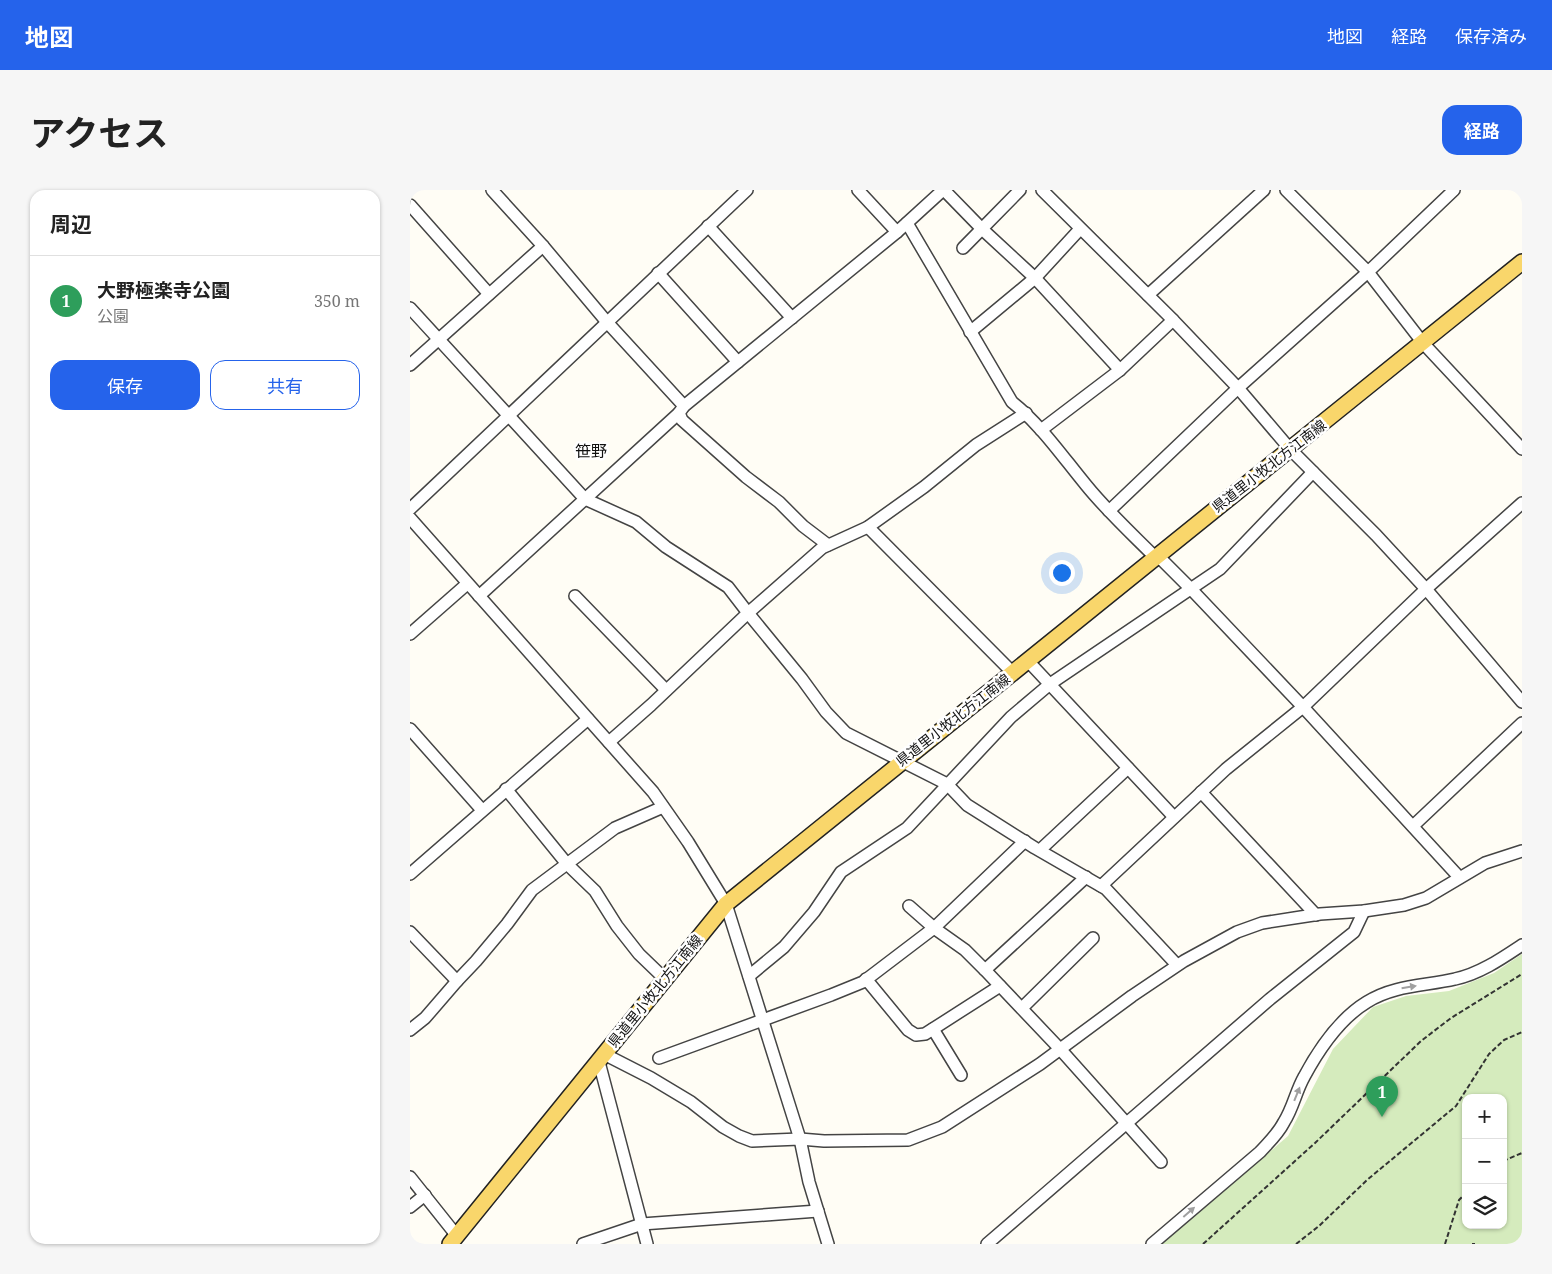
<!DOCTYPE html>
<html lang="ja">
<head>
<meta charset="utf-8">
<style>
	body { margin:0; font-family:"Noto Serif","Noto Sans JP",serif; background:#f6f6f6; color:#222 }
	.controls { position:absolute; right:15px; bottom:15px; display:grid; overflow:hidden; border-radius:10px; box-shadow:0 1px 4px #0004 }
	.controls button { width:45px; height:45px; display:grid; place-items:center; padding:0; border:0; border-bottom:1px solid #e0e0e0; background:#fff; color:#222; font:25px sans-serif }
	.you { position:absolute; left:651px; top:382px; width:18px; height:18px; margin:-12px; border:4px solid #fff; border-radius:50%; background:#1a73e8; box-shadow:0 0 0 8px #1a73e833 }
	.badge { display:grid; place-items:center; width:32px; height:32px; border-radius:50%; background:#2563eb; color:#fff; font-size:16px; font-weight:700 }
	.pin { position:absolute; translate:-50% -41px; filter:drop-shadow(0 1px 2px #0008) }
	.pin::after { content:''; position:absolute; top:26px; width:18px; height:15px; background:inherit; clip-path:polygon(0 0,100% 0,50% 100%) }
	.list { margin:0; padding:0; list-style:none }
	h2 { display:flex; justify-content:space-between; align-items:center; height:65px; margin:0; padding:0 20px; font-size:21px }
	h2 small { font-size:16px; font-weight:400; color:#767676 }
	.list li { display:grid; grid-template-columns:32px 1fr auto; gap:15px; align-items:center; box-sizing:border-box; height:90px; padding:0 20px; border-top:1px solid #e0e0e0 }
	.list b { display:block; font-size:19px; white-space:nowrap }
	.list p { margin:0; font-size:16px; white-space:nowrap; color:#767676 }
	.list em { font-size:16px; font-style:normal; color:#767676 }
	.actions { display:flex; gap:10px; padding:15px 20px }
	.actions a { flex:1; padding:11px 0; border:1px solid #2563eb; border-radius:15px; text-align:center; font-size:18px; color:#2563eb }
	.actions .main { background:#2563eb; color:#fff }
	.icon { flex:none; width:28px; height:28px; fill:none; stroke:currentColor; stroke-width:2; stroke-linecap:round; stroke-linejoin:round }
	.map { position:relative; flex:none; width:1112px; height:1054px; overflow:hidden; border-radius:15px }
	header { display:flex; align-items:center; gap:30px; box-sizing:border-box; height:70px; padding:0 25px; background:#2563eb; color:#fff }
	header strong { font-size:24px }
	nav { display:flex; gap:28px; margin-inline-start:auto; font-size:18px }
	.intro { display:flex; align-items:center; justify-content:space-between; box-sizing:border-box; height:120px; padding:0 30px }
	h1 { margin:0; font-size:35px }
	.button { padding:12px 22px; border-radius:15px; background:#2563eb; color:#fff; font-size:18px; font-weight:700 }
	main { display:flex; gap:30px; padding:0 30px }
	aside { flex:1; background:#fff; border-radius:15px; box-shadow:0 1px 4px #0004 }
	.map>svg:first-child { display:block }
</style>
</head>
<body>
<header>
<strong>地図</strong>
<nav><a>地図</a><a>経路</a><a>保存済み</a></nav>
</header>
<div class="intro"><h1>アクセス</h1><a class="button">経路</a></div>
<main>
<aside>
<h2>周辺<small></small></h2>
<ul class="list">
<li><span class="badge" style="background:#2e9e5b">1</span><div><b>大野極楽寺公園</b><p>公園</p></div><em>350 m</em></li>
</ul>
<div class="actions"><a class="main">保存</a><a>共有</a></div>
</aside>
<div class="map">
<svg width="1112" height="1054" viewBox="0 0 1112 1054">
	<rect width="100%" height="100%" fill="#fffdf5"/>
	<!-- green -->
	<path fill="#d5ebbd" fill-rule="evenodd" d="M1112,764V1054H752L878,946L923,859L963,817L996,806L1039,801L1084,783ZM1056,908H1093V1035H1056Z"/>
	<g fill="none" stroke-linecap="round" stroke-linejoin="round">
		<defs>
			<g id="minor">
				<polyline points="82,0 133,56 196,131 274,216"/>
				<polyline points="448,0 487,42"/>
				<polyline points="534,0 572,39 625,88 710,180"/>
				<polyline points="632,0 763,130 828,198 880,259 966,345 1016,399 1112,512"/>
				<polyline points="876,0 958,82 1013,153 1112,259"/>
				<polyline points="0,15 79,104"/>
				<path d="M497,33L602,212C631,235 652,266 676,295C697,321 721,343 745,367"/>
				<polyline points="298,36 382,128"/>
				<polyline points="553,58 610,0"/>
				<polyline points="248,83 328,172"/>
				<polyline points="738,105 854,0"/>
				<polyline points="0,118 175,309 226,332 256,357 318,397 338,423 392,489 416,522 436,543 537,594 557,615 625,658 696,699 767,775"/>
				<polyline points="560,142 625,88 670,39"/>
				<polyline points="0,175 133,56"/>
				<polyline points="631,240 710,180 763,130"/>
				<polyline points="0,319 337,0"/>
				<polyline points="699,321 828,198 958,82 1044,0"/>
				<polyline points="0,328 243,602 278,652 316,714 390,949 399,992 418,1054"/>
				<polyline points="458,337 603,483"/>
				<polyline points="418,355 393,336 369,312 336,287 272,230 269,223 274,216 487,42 533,0"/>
				<polyline points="747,365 781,399 893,517 1049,687"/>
				<polyline points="69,406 269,223"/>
				<polyline points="165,406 256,500"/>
				<polyline points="0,444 57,394"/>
				<polyline points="618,471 764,627"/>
				<polyline points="0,539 72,620"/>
				<polyline points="199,552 241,515 338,423 412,358 458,337 514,297 566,255 616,223"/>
				<polyline points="96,599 157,674 185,701 207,736 229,764 256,790"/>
				<polyline points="791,602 906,725"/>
				<polyline points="1003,636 1112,533"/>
				<polyline points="630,660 718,578"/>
				<polyline points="0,684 178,529"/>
				<polyline points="691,696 816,579 893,517 1016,399 1112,313"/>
				<polyline points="499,716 524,738 555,760 575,780 650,859 751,972"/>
				<polyline points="0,742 47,791"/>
				<polyline points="575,780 676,687"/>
				<polyline points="339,786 374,757 404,722 431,682 497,638 601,527 640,494 810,379 903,282"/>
				<polyline points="456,789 498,840 506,845 515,844 590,796"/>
				<polyline points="612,818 683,748"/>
				<polyline points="523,839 551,885"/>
				<polyline points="0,840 15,828 47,791 66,771 97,734 122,700 205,638 253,617"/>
				<polyline points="194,864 241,888 281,912 313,937 329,946 342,951 390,949 414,951 498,950 532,937 630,874 722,806 774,771 827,742 852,733 910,724 954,721 994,715 1016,708 1075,673 1112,661"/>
				<polyline points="249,868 421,805 453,792 524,738 615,651"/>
				<polyline points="189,872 237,1054"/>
				<polyline points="0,987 47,1046"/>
				<polyline points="0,1017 15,1005"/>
				<polyline points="173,1054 232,1034 408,1021"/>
				<polyline points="577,1054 860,809 944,742 954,721"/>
				<path d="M742,1054L850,962C859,952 868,944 874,932C883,918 886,901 894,887C909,859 929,829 957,812C984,795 1015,796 1045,789C1069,784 1091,769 1112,755"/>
			</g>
			<polyline id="major" points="40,1054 316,714 1112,72"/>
		</defs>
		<!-- minor casing -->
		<use href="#minor" stroke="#444" stroke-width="14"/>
		<!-- major casing -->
		<use href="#major" stroke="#222" stroke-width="18"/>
		<!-- path -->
		<g stroke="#333" stroke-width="2" stroke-dasharray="5 2.5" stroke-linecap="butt">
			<polyline points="1093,971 1112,963"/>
			<polyline points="793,1054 905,953 1011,851 1041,828 1112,784"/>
			<polyline points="886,1054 909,1036 957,990 1046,916 1079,864 1094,850 1112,842"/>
			<polyline points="1035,1054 1049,1010 1056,1003"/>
			<polyline points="1062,1054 1065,1054"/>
		</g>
		<!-- minor -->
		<use href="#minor" stroke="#fff" stroke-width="11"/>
		<!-- major -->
		<use href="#major" stroke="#f9d66b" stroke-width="15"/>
	</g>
	<!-- one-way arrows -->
	<defs><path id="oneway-solid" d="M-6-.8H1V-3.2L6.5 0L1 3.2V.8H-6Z" transform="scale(1.25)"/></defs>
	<g fill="#a0a0a0">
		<use href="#oneway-solid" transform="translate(999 797) rotate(-9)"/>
		<use href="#oneway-solid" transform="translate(887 904) rotate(-68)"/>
		<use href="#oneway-solid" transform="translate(779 1022) rotate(-41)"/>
	</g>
	<g text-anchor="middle" stroke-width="5" stroke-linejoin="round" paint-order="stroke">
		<!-- street labels -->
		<g font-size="14" fill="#111" stroke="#fff">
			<text transform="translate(859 276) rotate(-38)" y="5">県道里小牧北方江南線</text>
			<text transform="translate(543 530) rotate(-38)" y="5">県道里小牧北方江南線</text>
			<text transform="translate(245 801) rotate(-51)" y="5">県道里小牧北方江南線</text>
		</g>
		<!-- quarter labels -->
		<g font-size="16" fill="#111" stroke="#fff">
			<text x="181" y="267">笹野</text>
		</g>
	</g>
</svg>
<div class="controls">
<button>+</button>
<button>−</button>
<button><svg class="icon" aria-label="layers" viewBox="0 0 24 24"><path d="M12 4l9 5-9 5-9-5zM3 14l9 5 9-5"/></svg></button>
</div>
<div class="you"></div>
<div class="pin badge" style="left:972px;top:927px;background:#2e9e5b">1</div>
</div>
</main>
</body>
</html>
